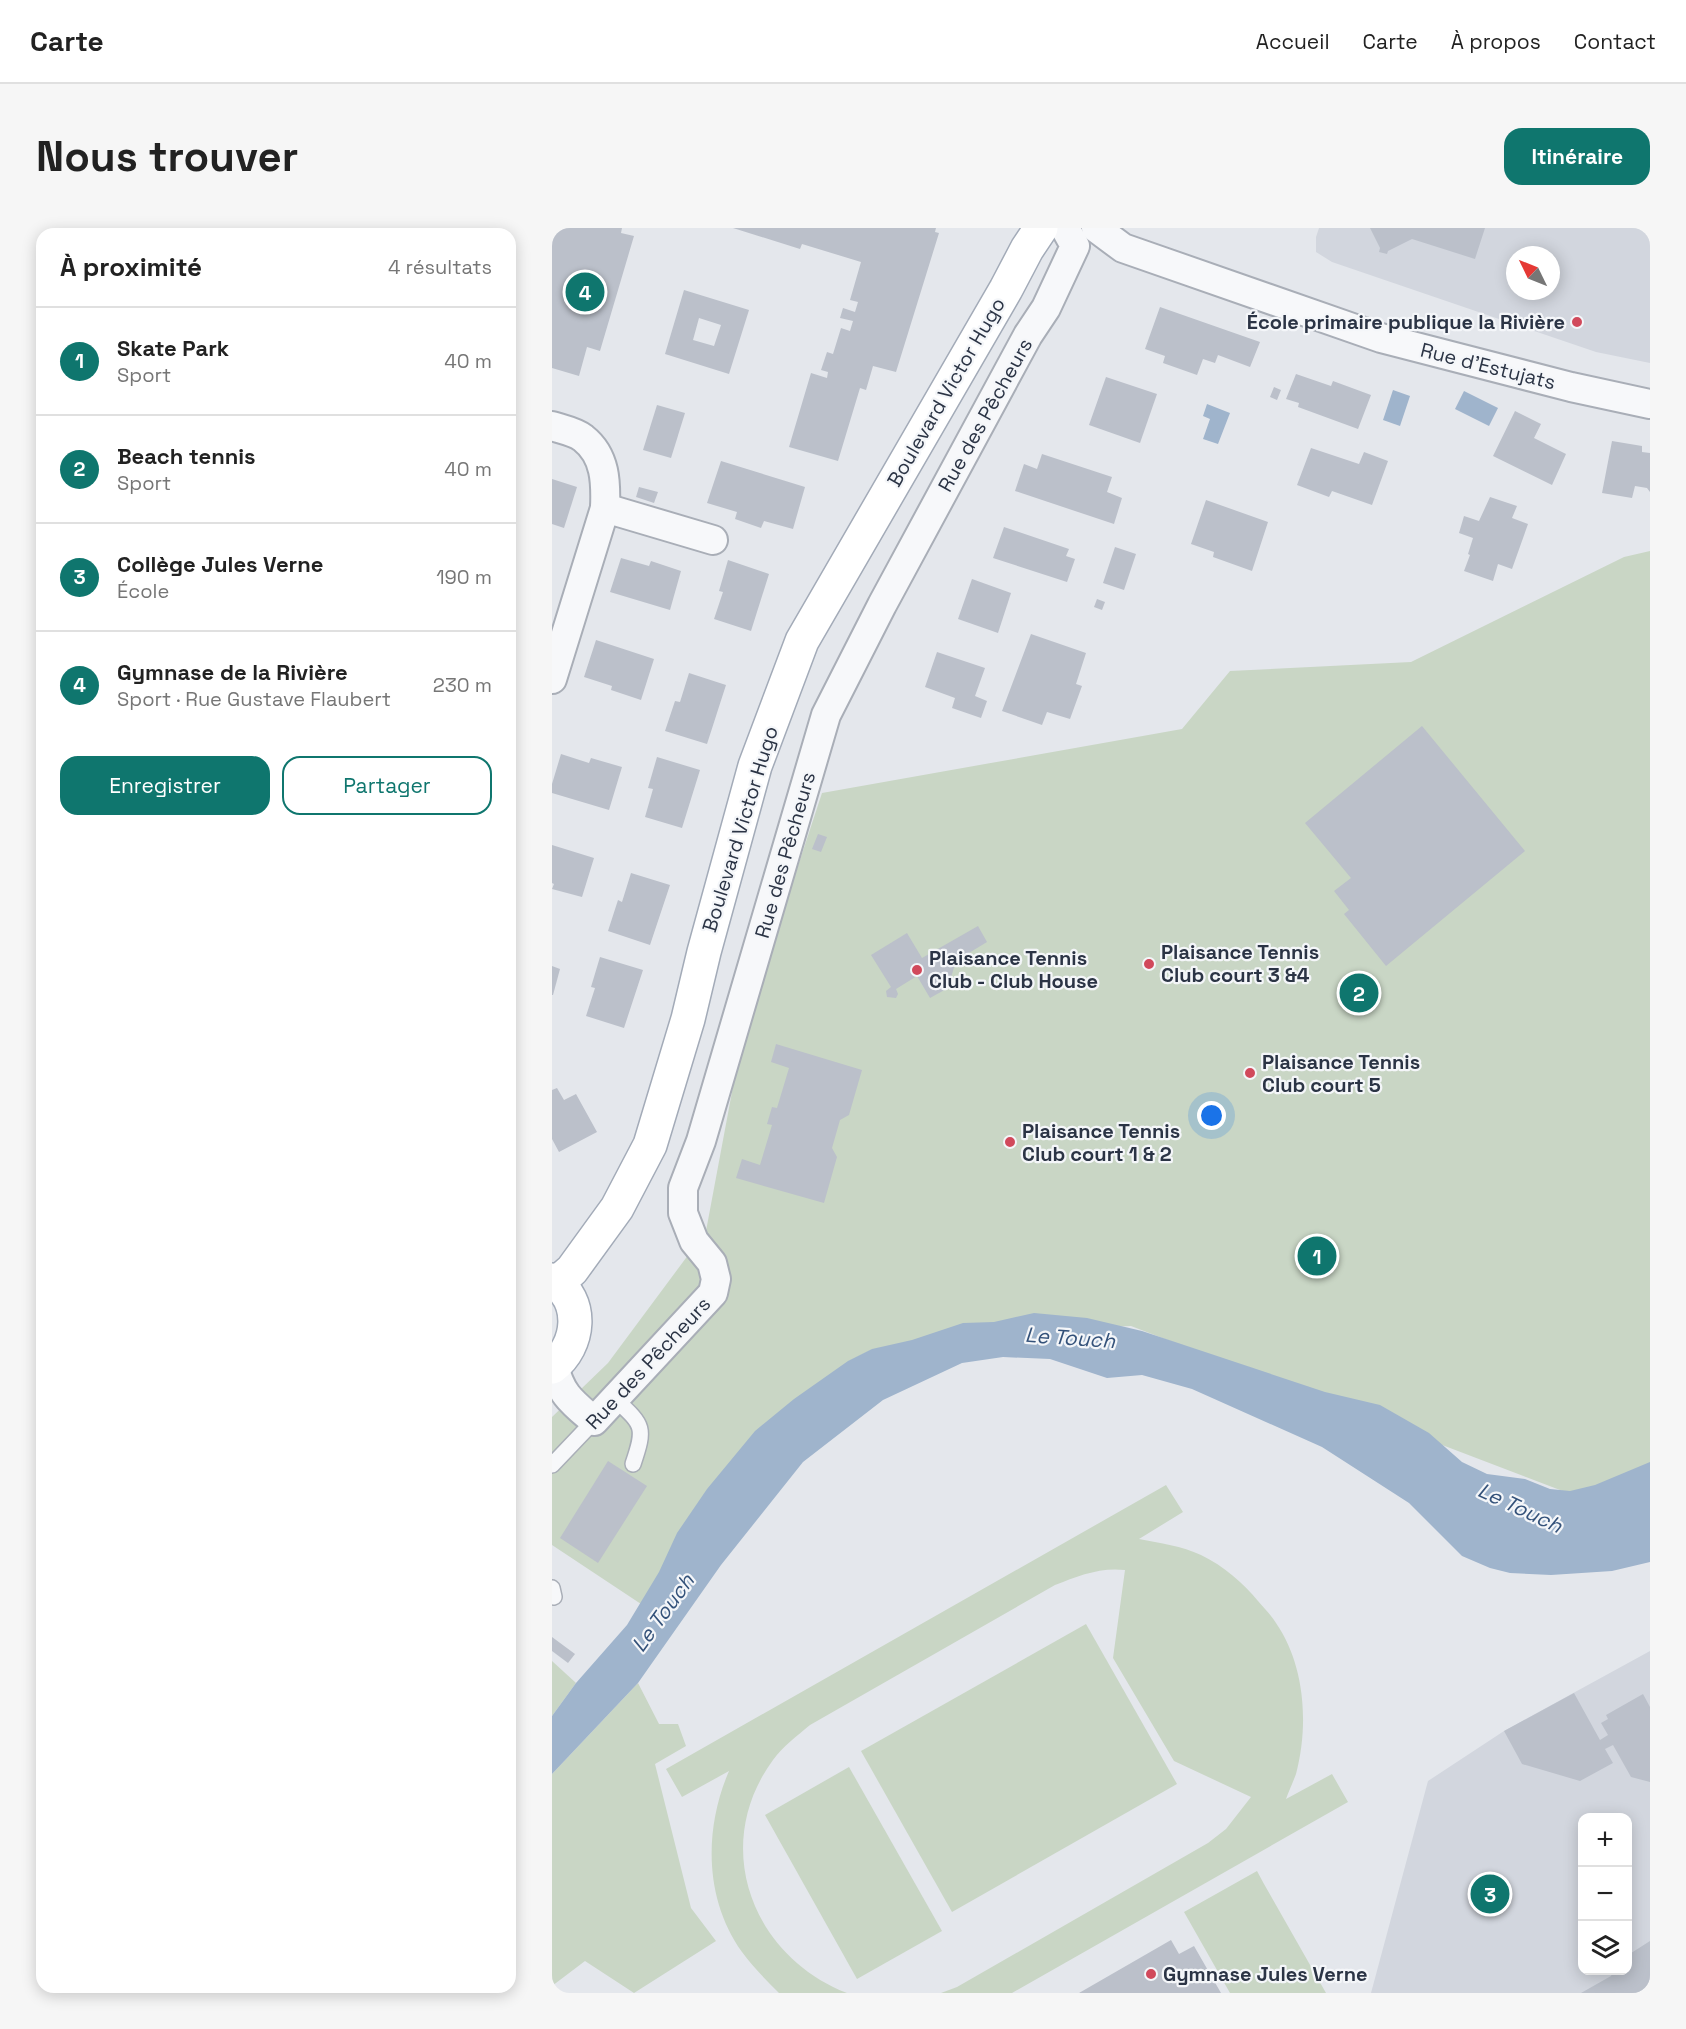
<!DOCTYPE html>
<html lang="fr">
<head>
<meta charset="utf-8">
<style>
	body { margin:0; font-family:"Space Grotesk",sans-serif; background:#f6f6f6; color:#222 }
	.controls { position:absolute; right:18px; bottom:18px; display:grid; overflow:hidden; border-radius:12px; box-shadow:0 3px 15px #0003 }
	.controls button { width:54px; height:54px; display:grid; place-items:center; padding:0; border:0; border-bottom:2px solid #e0e0e0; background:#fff; color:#222; font:30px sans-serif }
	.compass { position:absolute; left:954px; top:18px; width:54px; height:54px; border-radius:50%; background:#fff; box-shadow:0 3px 15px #0003; rotate:313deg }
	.you { position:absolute; left:660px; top:888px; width:21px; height:21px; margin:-15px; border:4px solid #fff; border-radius:50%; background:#1a73e8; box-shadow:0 0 0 9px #1a73e833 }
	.badge { display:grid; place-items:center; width:39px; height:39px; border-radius:50%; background:#0f766e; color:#fff; font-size:20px; font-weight:700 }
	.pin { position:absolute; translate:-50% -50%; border:3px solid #fff; box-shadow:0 2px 6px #0006 }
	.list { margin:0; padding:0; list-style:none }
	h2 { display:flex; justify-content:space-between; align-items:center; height:78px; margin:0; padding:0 24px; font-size:26px }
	h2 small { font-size:20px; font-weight:400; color:#767676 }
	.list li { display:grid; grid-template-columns:39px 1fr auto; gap:18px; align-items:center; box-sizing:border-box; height:108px; padding:0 24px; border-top:2px solid #e0e0e0 }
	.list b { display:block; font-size:22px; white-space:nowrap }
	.list p { margin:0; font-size:20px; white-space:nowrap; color:#767676 }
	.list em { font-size:20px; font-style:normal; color:#767676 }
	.actions { display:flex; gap:12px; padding:18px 24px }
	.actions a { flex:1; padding:14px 0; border:2px solid #0f766e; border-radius:18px; text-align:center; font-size:21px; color:#0f766e }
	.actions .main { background:#0f766e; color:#fff }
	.icon { flex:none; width:33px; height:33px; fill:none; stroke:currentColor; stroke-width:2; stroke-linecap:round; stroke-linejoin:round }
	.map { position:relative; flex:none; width:1098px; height:1765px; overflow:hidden; border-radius:18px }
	header { display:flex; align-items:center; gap:36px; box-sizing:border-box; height:84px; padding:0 30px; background:#fff; border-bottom:2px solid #e0e0e0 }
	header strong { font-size:28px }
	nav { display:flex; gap:33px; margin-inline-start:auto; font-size:21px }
	.intro { display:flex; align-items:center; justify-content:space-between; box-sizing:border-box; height:144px; padding:0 36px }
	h1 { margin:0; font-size:42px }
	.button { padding:15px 27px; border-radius:18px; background:#0f766e; color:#fff; font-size:21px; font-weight:700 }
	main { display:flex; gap:36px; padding:0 36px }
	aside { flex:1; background:#fff; border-radius:18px; box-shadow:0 3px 15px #0003 }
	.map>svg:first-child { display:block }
</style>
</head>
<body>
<header>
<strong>Carte</strong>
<nav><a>Accueil</a><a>Carte</a><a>À propos</a><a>Contact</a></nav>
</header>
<div class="intro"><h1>Nous trouver</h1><a class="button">Itinéraire</a></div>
<main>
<aside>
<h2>À proximité<small>4 résultats</small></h2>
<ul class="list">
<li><span class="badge">1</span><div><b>Skate Park</b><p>Sport</p></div><em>40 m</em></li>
<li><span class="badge">2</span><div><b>Beach tennis</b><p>Sport</p></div><em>40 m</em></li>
<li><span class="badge">3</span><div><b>Collège Jules Verne</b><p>École</p></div><em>190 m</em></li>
<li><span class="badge">4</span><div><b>Gymnase de la Rivière</b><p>Sport · Rue Gustave Flaubert</p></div><em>230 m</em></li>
</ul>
<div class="actions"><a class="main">Enregistrer</a><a>Partager</a></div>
</aside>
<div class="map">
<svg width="1098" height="1765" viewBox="0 0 1098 1765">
	<rect width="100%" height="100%" fill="#e4e7ec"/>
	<!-- built -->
	<g fill="#d2d6de" fill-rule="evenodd">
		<path d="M767,0H1098V135L1044,124L780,34L764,24V9ZM963,27H999V63H963Z"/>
		<path d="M1098,1423V1765H819L876,1553L952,1503ZM1030,1590H1076V1742H1030Z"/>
	</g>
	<!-- green -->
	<g fill="#c9d6c5">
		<polygon points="1098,323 1098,1247 1029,1270 579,1098 453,1103 237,1195 92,1378 0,1317 0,1189 56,1135 154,1003 191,805 270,565 630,501 678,443 859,434 1072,329"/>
		<path d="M614,1257L631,1284L587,1311C608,1315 630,1318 649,1327C672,1338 691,1355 706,1373C712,1380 719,1387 724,1395C753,1437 757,1497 744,1546C741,1554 737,1563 734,1571L780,1546L796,1574L460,1765H389L405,1759L656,1615L674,1601L699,1569L622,1533L561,1430L573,1342C548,1339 526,1348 503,1357L258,1497C245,1508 231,1518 221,1532C158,1618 200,1728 295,1765H227C214,1752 201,1739 190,1724C152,1671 152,1601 177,1543L130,1569L114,1541Z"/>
		<polygon points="534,1396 625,1556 400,1684 309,1523"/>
		<polygon points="0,1433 24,1455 0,1488"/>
		<polygon points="86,1455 107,1496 126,1496 134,1518 103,1536 139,1680 164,1713 82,1765 33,1733 0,1758 0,1546"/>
		<polygon points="297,1539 390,1703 305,1751 213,1587"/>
		<polygon points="705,1643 712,1656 774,1765 678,1765 632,1684"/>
	</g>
	<!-- water -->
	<g fill="#9fb4cc">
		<polygon points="841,162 858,168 848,198 831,192"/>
		<polygon points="912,163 946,180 937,198 903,181"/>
		<polygon points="655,176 678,185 666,216 651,211 658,191 651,188"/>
		<polygon points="482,1085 535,1090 590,1103 773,1164 828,1177 877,1205 910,1234 935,1246 973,1251 998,1261 1018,1263 1043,1257 1098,1234 1098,1334 1060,1343 999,1347 958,1345 938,1340 910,1328 857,1275 770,1219 640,1161 590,1147 555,1150 498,1131 451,1129 410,1135 331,1172 251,1234 169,1337 86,1455 0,1546 0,1488 24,1455 75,1397 107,1344 125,1305 155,1261 203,1203 242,1171 296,1133 320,1121 360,1112 411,1095 442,1094"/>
	</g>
	<!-- building -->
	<g fill="#bbc0ca" fill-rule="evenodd">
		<polygon points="0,0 70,0 69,5 82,8 48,123 35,119 27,148 0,140"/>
		<polygon points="181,0 384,0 383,4 387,5 344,144 321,138 314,162 308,160 286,233 237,219 259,145 275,150 276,144 269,142 275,124 281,126 289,100 298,103 301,93 288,90 291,80 303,84 306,74 298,72 309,34 250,16 248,21"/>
		<polygon points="818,0 933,0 923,31 860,11 836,23 835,26 827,24 828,20"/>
		<path d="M132,62L197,82L177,146L113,126ZM147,90L169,97L162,118L141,112Z"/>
		<polygon points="608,79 708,114 698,139 666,127 663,135 651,131 645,147 611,135 613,128 593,121"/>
		<polygon points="744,146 779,158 781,153 819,167 806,201 746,179 747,175 734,171"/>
		<polygon points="554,149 605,166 588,215 537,197"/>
		<polygon points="722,159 729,162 725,172 718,169"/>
		<polygon points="105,177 133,185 119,230 91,222"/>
		<polygon points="963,183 989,196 982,210 1014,226 1000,257 941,228"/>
		<polygon points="1060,213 1090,218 1090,224 1098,225 1098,264 1095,260 1083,258 1080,270 1050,265"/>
		<polygon points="759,220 807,236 812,224 836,233 820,277 780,263 777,269 745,257"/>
		<polygon points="490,226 560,249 555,264 570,270 562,296 463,263 472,236 485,241"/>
		<polygon points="169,233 253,259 241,301 212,293 209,300 183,291 185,284 155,275"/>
		<polygon points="0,251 25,259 12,300 0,296"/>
		<polygon points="87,259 106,264 102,275 84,269"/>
		<polygon points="938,269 965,278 960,290 976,296 960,341 946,336 941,353 912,343 918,327 916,326 921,310 907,305 912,288 927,293"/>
		<polygon points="654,272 716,294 700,343 661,329 662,324 639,316"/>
		<polygon points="452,299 517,321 514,328 523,331 515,354 441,330"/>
		<polygon points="563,319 584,326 572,362 551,355"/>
		<polygon points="69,330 97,338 99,333 129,343 118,382 58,364"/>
		<polygon points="176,332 217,346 199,403 162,391 171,364 167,363"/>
		<polygon points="420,351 459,365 446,405 406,391"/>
		<polygon points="545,371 553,374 550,382 542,379"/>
		<polygon points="479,406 534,425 524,456 530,458 518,491 495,484 490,497 450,483"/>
		<polygon points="44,412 102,431 89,472 59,462 60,458 32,449"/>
		<polygon points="385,424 433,440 423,468 435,473 429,490 400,480 403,470 373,459"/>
		<polygon points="137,445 174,457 155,516 113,503 123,473 128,474"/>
		<polygon points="870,498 973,623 834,738 792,686 797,682 782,663 799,650 753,595"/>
		<polygon points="9,526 37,535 39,530 70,539 57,582 0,565 0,556"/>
		<polygon points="105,529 148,542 130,600 93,589 101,561 96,560"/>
		<polygon points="266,606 275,609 269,624 260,621"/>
		<polygon points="0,617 42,630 30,669 0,661 2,656 0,655"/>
		<polygon points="79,645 118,657 98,717 56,703 66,672 70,674"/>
		<polygon points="426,698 435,714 402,734 403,736 396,760 378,770 365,748 344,761 346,766 344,770 335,769 334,763 339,759 319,727 355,705 370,730"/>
		<polygon points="48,729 91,742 72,800 34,788 43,760 39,759"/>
		<polygon points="0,738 8,741 1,767 0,767"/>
		<polygon points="224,816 310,842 297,887 288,892 280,920 285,929 272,975 184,950 190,931 208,937 220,897 215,896 220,879 225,880 237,840 219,834"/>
		<polygon points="5,860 12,872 24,866 45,904 7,924 0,911 0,862"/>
		<polygon points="56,1233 95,1258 46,1335 8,1310"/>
		<polygon points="0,1409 23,1426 16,1435 0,1423"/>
		<polygon points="1022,1465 1048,1512 1056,1507 1049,1495 1056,1491 1054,1487 1091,1466 1098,1479 1098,1554 1079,1549 1061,1517 1053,1521 1061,1535 1028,1553 970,1536 952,1503"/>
		<polygon points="619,1712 627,1726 642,1718 669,1765 527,1765"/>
		<polygon points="1098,1713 1098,1765 1029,1765 1059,1748 1061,1743 1076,1743 1076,1727"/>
	</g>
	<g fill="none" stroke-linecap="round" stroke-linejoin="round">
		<defs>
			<g id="service">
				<path d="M63,1171C91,1197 94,1198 81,1236"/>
				<polyline points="0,1237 42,1193"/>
				<polyline points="0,1360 2,1369"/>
			</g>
			<g id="minor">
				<polyline points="544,0 571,20 829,110 1019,159 1098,176"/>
				<path d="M0,198C9,201 24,204 31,210C54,228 54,255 53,280L0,451"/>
				<polyline points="53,280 161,312"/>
				<path d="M2,1138C9,1167 20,1174 42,1193L161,1065L164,1051L160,1035L142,1013L131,985V960L149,913L274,487L330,377L476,107L494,80L523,18L513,0"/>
			</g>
			<g id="primary">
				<path d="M0,1052C33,1072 28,1118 0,1139"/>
				<polyline points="5,1055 20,1042 65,980 98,917 136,791 152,724 203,538 250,413 454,61 475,21 489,0"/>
			</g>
		</defs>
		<!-- service casing -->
		<use href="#service" stroke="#a9aeb7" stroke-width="18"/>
		<!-- minor casing -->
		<use href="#minor" stroke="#a9aeb7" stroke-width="32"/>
		<!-- primary casing -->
		<use href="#primary" stroke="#a3abb8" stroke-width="36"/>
		<!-- service -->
		<use href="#service" stroke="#f7f8fa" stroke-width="15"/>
		<!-- minor -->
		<use href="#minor" stroke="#f7f8fa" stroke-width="28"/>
		<!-- primary -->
		<use href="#primary" stroke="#fff" stroke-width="33"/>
	</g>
	<!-- markers -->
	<g fill="#d1495b" stroke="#f4f6f9" stroke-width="2">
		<circle cx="1025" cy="94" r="6"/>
		<circle cx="597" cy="736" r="6"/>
		<circle cx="365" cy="742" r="6"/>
		<circle cx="698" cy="845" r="6"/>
		<circle cx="458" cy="914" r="6"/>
		<circle cx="599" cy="1746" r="6"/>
	</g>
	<g text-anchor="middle" stroke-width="4.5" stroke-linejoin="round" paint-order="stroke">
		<!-- poi labels -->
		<g font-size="20" font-weight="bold" fill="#2b3445" stroke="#f4f6f9" text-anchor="start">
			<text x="1013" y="101" text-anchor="end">École primaire publique la Rivière</text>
			<text x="609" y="731">Plaisance Tennis<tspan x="609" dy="23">Club court 3 &amp;4</tspan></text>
			<text x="377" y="737">Plaisance Tennis<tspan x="377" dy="23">Club - Club House</tspan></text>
			<text x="710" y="841">Plaisance Tennis<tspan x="710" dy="23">Club court 5</tspan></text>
			<text x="470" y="910">Plaisance Tennis<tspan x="470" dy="23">Club court 1 &amp; 2</tspan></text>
			<text x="611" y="1753">Gymnase Jules Verne</text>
		</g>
		<!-- street labels -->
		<g font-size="20" fill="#2b3445" stroke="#f4f6f9">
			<text transform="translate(936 138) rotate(14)" y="7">Rue d'Estujats</text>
			<text transform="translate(394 164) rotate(-60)" y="7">Boulevard Victor Hugo</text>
			<text transform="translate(433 187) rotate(-61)" y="7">Rue des Pêcheurs</text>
			<text transform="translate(188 601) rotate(-73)" y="7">Boulevard Victor Hugo</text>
			<text transform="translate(233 627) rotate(-74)" y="7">Rue des Pêcheurs</text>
			<text transform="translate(96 1135) rotate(-47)" y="7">Rue des Pêcheurs</text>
		</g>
		<!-- water labels -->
		<g font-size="21" font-style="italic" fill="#34527a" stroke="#f4f6f9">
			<text transform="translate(518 1110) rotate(4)" y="7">Le Touch</text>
			<text transform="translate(968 1280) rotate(25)" y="7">Le Touch</text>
			<text transform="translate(111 1385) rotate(-54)" y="7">Le Touch</text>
		</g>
	</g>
</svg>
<div class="controls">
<button>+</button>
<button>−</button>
<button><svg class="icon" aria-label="layers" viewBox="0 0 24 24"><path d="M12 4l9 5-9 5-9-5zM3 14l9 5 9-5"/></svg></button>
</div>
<svg class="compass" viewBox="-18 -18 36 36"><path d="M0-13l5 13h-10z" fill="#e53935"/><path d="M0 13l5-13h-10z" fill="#767676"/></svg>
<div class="you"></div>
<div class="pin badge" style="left:765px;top:1028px">1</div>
<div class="pin badge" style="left:807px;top:765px">2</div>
<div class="pin badge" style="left:938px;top:1666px">3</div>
<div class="pin badge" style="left:33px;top:64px">4</div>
</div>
</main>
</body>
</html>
